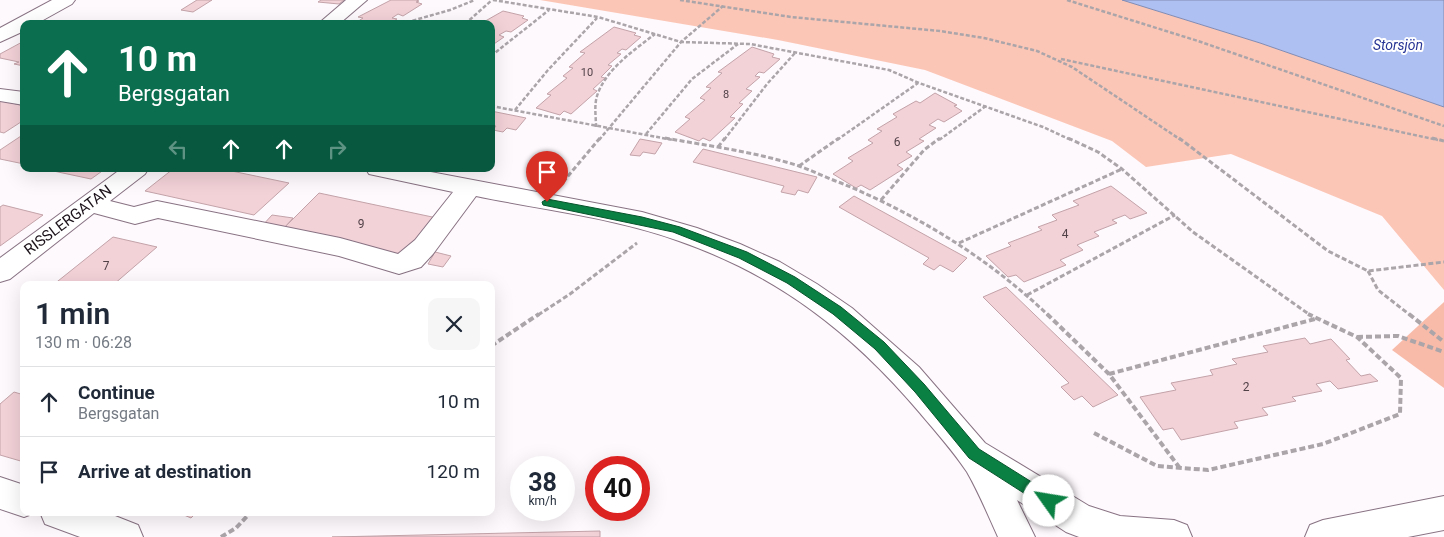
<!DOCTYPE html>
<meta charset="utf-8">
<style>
body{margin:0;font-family:Roboto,sans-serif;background:#f6f6f7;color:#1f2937;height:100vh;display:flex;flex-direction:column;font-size:19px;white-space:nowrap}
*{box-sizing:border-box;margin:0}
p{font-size:16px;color:#747a83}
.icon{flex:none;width:28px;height:28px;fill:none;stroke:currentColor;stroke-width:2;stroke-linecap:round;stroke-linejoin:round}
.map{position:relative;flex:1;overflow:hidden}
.panel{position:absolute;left:20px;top:281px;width:475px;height:235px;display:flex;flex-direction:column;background:#fff;border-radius:10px;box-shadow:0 5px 20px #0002}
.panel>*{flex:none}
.guide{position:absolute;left:20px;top:20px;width:475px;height:152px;border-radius:10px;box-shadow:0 5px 20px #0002;background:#0b6e4f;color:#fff;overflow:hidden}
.speed{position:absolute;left:510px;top:456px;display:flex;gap:10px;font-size:25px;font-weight:700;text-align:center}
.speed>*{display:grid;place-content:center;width:65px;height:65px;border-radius:50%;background:#fff;box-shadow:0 5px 20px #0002;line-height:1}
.speed small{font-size:12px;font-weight:400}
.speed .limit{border:8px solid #d22;background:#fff;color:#111}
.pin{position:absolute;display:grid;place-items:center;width:42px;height:42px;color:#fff;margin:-51px -21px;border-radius:50% 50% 50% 0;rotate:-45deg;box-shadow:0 0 5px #0007}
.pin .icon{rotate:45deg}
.me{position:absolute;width:55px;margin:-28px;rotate:302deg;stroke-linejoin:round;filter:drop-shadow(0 0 4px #0008)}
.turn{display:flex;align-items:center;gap:18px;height:105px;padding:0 15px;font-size:22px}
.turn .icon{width:65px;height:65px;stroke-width:2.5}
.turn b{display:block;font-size:35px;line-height:42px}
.lanes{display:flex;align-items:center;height:48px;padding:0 15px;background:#0003;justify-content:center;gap:25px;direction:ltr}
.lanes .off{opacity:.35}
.round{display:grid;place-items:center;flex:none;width:52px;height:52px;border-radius:10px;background:#f6f6f7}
.summary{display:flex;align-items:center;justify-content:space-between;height:85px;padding:0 15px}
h1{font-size:30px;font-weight:600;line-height:38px}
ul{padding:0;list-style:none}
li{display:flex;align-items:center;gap:15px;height:70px;padding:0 15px;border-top:1px solid #e0e1e3}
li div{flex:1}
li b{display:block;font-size:19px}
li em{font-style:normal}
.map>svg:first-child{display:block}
.green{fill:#fcc6b6}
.forest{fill:#f8bba9}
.water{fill:#aebff2;stroke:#828bb1}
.building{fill:#f2d1d7;stroke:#c3a3a9}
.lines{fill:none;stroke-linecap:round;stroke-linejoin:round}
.minor-casing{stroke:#887283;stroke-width:2}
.path-far2{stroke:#aba5aa;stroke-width:2.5;stroke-dasharray:4 2;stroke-linecap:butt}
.path-far1{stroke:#aba5aa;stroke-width:3;stroke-dasharray:5 2.5;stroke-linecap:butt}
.path{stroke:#aba5aa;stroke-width:4;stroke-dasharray:6 3;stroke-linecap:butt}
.minor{fill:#fff;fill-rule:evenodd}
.route{fill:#0b8043;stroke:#07532c}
.labels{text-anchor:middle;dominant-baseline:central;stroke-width:4;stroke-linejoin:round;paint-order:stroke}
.far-number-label{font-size:11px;fill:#514248}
.number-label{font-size:12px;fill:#514248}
.far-water-label{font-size:14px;font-style:italic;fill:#283594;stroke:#fff}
.street-label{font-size:15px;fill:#1b1219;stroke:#fff}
</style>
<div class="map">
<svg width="1444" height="537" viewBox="0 0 1444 537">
<rect width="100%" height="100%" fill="#fef9fd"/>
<!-- green -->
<polygon class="green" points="540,0 1122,0 1260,43 1444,107 1444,290 1382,216 1231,154 1146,167 1112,141 925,70 778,40"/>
<!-- forest -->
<polygon class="forest" points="1444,302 1444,388 1392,350"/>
<!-- water -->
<polygon class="water" points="1122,0 1444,0 1444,107 1260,43"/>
<!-- building -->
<g class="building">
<polygon points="197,0 212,0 193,12 181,10"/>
<polygon points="321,0 344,0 339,4 318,2"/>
<polygon points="391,0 416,0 419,1 416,2 422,4 403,16 398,14 392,18 397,19 389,24 354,24 363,18 358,17"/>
<polygon points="503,11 524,16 522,18 528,20 511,32 506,31 499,35 504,37 491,46 491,24 480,24"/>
<polygon points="614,27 636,33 634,35 641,37 626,50 622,49 617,53 621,54 608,65 612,66 601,77 605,78 593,89 597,91 571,114 564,111 560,115 536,108 551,95 547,94 567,78 563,76 573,68 569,67 585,53 580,52"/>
<polygon points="24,41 24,66 14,64 19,62 0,58 0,54"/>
<polygon points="752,47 774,54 772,57 780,59 764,73 759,72 755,76 760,77 746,89 752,91 739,103 743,104 730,117 735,118 710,141 703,138 699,141 675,132 690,119 685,117 705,100 700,98 711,88 706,87 722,73 718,72"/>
<polygon points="935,93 957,105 954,106 962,111 944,122 938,119 929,125 936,128 919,139 924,141 906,152 912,156 897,165 903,169 870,190 861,185 856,188 833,174 853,161 848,158 873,143 868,140 882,131 877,129 897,117 893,114 916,101 920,103"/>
<polygon points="0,100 24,106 24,120 4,133 0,132"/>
<polygon points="491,111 526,118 516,130 507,128 503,132 493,130 496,126 491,125"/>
<polygon points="24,134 24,164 0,159 0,150"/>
<polygon points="640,139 662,143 655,154 643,152 640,156 630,155"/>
<polygon points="703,149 817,177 808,193 798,190 795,195 781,192 784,186 693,162"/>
<polygon points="44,169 105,169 91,179"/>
<polygon points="173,169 222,169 289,183 254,215 145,191"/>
<polygon points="1111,186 1147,213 1130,219 1125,215 1112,220 1117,223 1094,232 1099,236 1077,245 1083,250 1060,260 1066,265 1024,282 1016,275 1008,277 986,256 1011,246 1008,243 1042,230 1038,227 1057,220 1052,215 1079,205 1073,201"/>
<polygon points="319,193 437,218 406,256 283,229"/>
<polygon points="854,196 967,258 953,272 940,265 934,270 923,264 929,258 839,207"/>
<polygon points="3,205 43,215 0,246 0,207"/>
<polygon points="272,215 293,218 283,229 262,226"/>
<polygon points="113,237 157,247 113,285 53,285"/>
<polygon points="435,252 451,256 443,267 428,264"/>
<polygon points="1006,287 1118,395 1093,407 1082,396 1074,400 1061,387 1069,383 983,297"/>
<polygon points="1305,338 1310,344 1331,339 1350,359 1346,360 1361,376 1370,374 1378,381 1338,389 1330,381 1316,384 1322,391 1292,397 1296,401 1262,408 1268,415 1234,422 1238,428 1181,440 1173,428 1163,430 1140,397 1176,390 1171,383 1213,375 1210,370 1237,364 1232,359 1268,352 1263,346"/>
<polygon points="14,392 24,395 24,462 0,455 0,404"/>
<polygon points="177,512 197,512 191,518"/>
<polygon points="600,531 600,537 332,537"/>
</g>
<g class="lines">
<!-- minor casing -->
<g class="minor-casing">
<g id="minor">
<polygon points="52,0 75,0 72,4 36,24 24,24 24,31 0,42 0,28"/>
<polygon points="346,0 367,0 339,24 318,24"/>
<polygon points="0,89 24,92 24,105 0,101"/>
<path d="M121,169H148L145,174L110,201L134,207L157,201L340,238L398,254L415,240L453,192L369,174L366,169H415L642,212L697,228L740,244L780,262L817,284L852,308L919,367L985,443L1089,506L1120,516L1174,520L1187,525L1192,537H1079L1066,532L1017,500L1035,537H998C988,515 979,493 967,472C953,451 936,432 920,413C852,333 779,276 679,241C615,218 543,210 476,196L433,254L421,267L399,274L339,256L158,218L135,224L94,213L10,279L0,282V258Z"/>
<polygon points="0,477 24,485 24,512 37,512 24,517 0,509"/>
<polygon points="1444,496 1444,530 1408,537 1305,537 1310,525 1323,520"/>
<polygon points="40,512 105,512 138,525 143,537 80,537 45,524"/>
</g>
</g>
<!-- path-far2 -->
<g class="path-far2">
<polyline points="493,0 598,17 681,42 750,44 889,70 919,83 1043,127 1071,140"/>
<polyline points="680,0 791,17 940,31 984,38 1037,51 1072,67 1181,140"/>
<polyline points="1067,0 1198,41 1444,126"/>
<polyline points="401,24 450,10 475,0"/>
<polyline points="465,24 492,0"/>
<polyline points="491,56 549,10"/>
<polyline points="1061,59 1438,140"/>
<polyline points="491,106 673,140"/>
<polyline points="515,110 548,70 597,18"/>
<path d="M596,127C596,117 594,106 597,96C605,70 634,50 655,34"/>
<polyline points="646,134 692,79 738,44"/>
<polyline points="599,140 681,42 723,6"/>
<polyline points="724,140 767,84 795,53"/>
<polyline points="837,140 918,83"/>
<polyline points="939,140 986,106"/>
</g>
<!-- path-far1 -->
<g class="path-far1">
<path d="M665,138C709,146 756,152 799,166C813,171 827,178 841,183C918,215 988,258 1048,315"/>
<polyline points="1068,138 1098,152 1122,169 1193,232 1310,315"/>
<polyline points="1179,138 1328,251 1368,271 1444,262"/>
<polyline points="1432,138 1444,141"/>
<polyline points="718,147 725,138"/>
<polyline points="799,166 839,138"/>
<polyline points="563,182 600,138"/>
<polyline points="881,200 924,150 940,138"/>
<polyline points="959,243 1122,169"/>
<polyline points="1368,271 1378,290 1410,315"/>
<polyline points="1027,295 1175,215"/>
<polyline points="538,315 570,294 637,243"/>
</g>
<!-- path -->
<g class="path">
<polyline points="1047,314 1109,374 1179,467"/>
<polyline points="1409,314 1444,342"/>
<polyline points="1357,337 1398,336 1444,352"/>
<polyline points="491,346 539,314"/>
<polyline points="1109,374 1315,319"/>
<polyline points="1094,433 1157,466 1208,470 1323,444 1400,414 1401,378 1357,337 1308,314"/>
<polyline points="221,537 236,528 251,512"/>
</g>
<!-- minor -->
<use href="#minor" class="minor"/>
</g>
<!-- route -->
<polygon class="route" points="547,199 642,217 680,227 747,252 795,277 841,307 884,342 924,384 979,449 1054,496 1056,501 1054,506 1049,507 1044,506 969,458 915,392 875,349 833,314 787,283 739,258 673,232 543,205 542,202"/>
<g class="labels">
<!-- far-number labels -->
<g class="far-number-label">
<text x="587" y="72">10</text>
<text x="726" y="94">8</text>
</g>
<!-- number labels -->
<g class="number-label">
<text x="897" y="142">6</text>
<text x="361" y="224">9</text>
<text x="1065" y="234">4</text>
<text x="106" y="266">7</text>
<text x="1246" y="387">2</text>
</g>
<!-- far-water labels -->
<g class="far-water-label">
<text x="1398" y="45">Storsjön</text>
</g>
<!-- street labels -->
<g class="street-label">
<text transform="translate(68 220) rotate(-37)">RISSLERGATAN</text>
</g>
</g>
</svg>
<div class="speed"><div>38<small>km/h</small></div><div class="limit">40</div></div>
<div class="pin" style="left:547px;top:202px;background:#d93025"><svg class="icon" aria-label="arrive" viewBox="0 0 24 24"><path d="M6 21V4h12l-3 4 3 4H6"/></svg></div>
<svg class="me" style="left:1049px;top:501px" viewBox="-20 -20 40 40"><circle r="19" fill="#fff"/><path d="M0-13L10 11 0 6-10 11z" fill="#0b8043"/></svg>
<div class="guide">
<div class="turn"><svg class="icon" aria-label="ahead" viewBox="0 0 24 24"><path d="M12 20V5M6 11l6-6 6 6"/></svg><div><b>10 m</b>Bergsgatan</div></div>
<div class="lanes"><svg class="icon off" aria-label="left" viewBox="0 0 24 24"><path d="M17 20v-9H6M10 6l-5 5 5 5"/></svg><svg class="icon" aria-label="ahead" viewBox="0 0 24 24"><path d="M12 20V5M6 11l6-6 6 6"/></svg><svg class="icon" aria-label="ahead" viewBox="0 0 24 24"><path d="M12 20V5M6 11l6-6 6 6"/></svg><svg class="icon off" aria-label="right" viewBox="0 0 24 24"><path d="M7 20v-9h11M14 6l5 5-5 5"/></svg></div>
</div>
<section class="panel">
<div class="summary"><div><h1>1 min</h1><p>130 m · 06:28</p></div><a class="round"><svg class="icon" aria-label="close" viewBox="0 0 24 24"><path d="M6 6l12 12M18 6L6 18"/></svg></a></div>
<ul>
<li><svg class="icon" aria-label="ahead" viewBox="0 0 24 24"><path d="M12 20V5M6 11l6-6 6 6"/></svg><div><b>Continue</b><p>Bergsgatan</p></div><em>10 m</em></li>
<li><svg class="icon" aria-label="arrive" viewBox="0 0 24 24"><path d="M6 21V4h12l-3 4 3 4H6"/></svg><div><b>Arrive at destination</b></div><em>120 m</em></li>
</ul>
</section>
</div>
